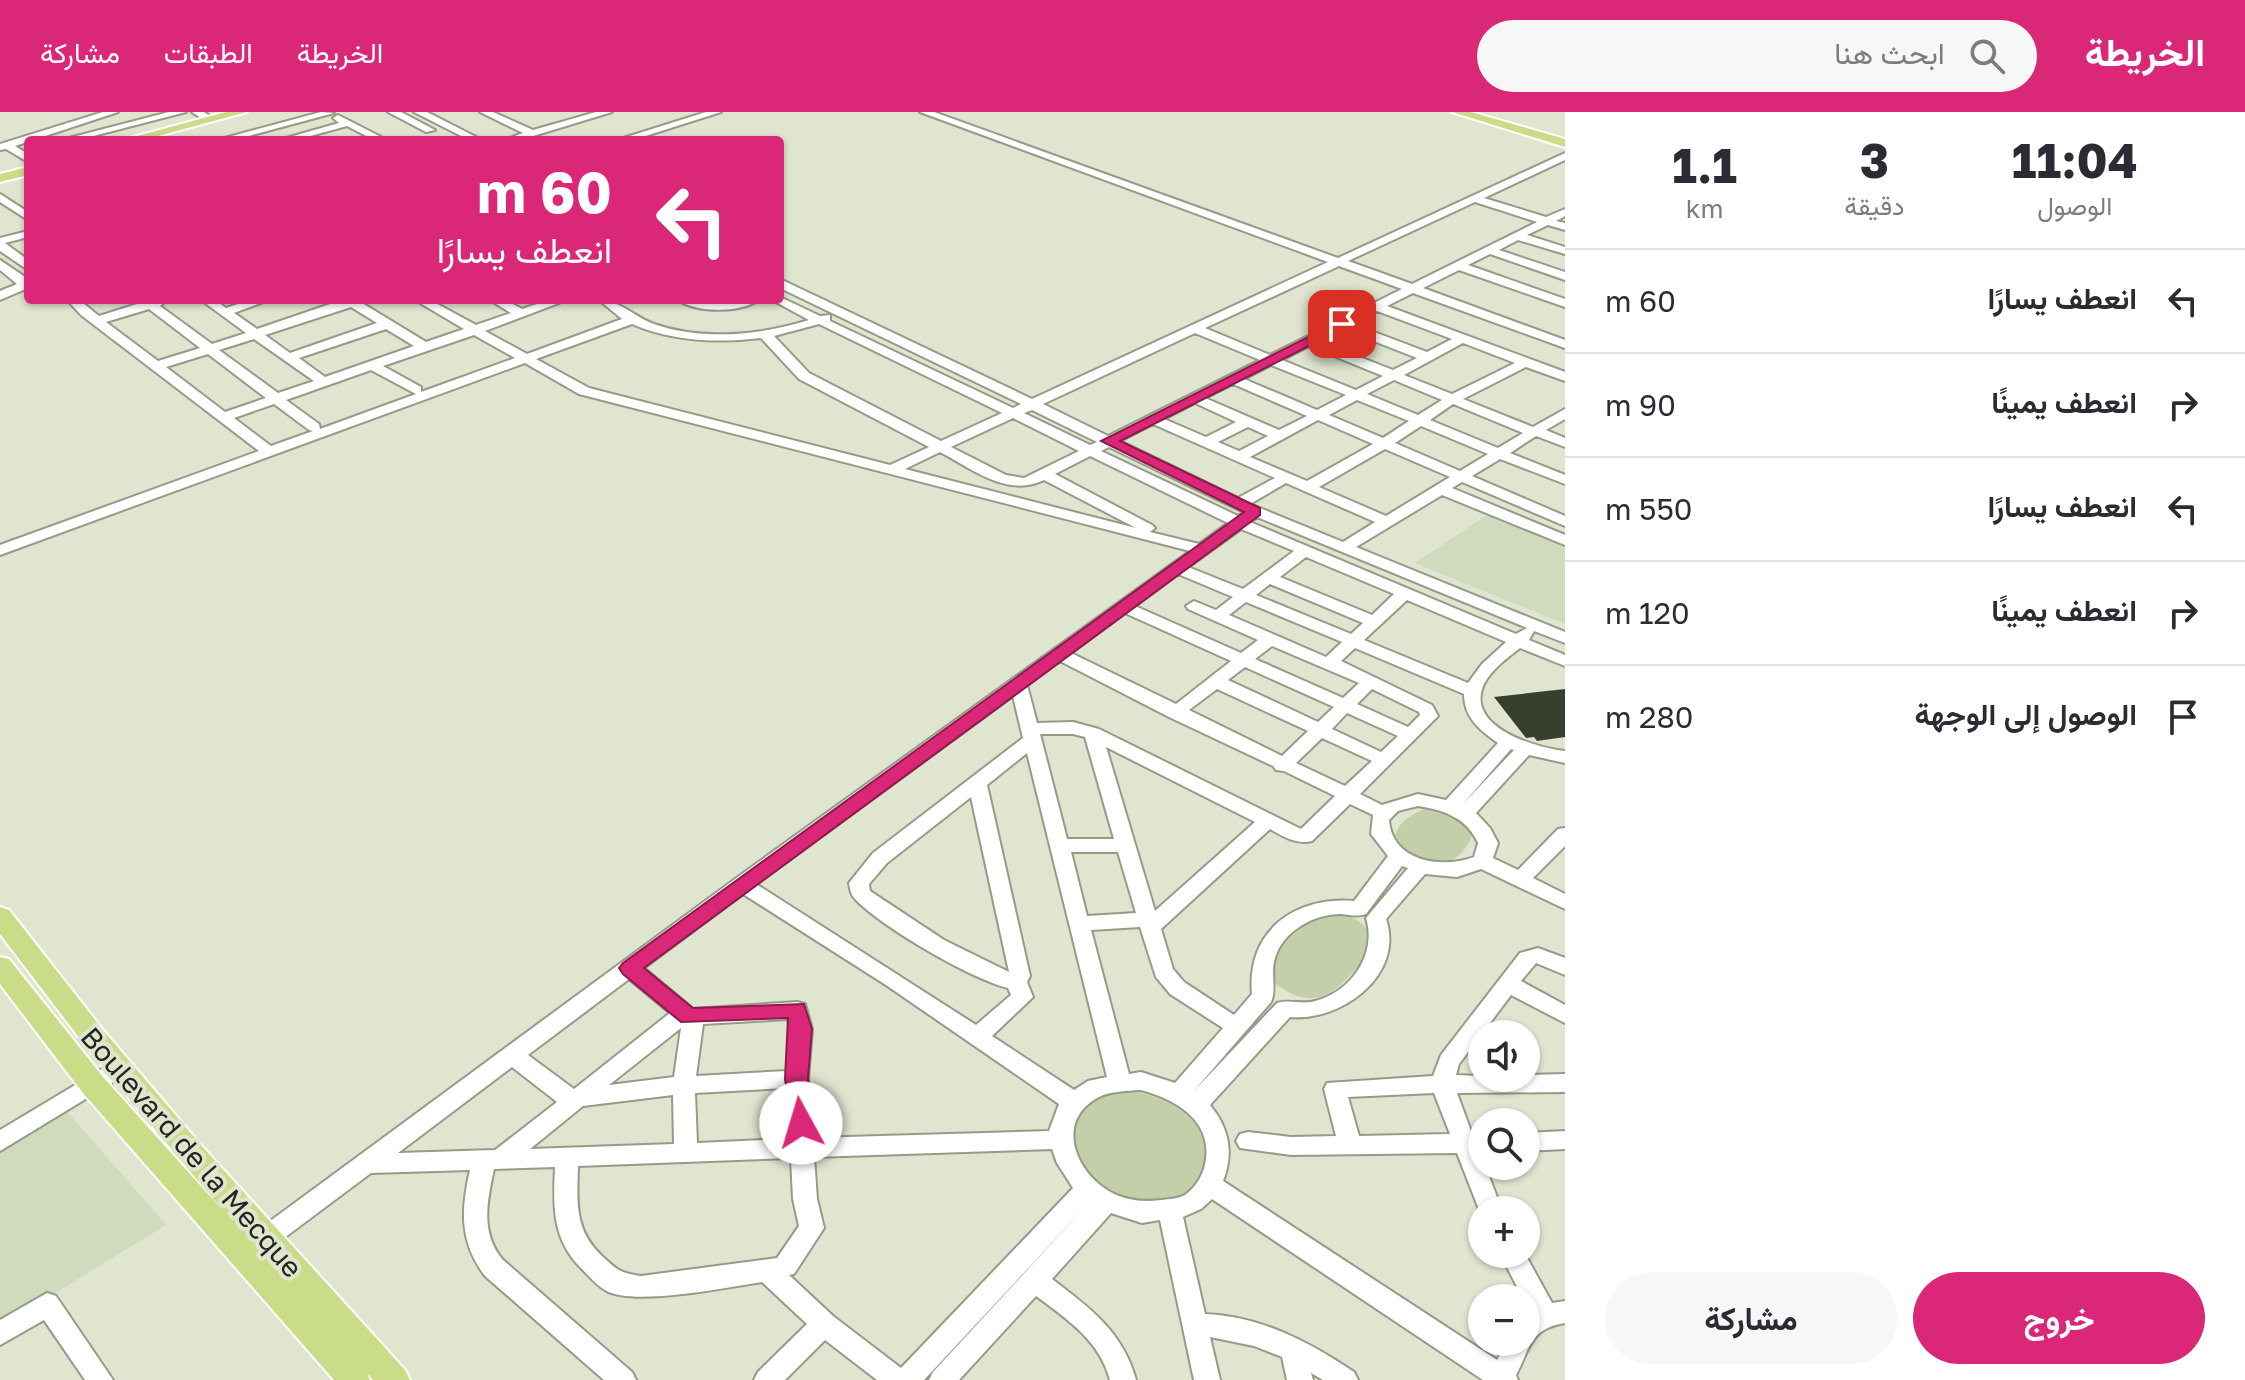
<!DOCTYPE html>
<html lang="ar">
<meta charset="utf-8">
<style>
body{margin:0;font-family:"Golos Text",Vazirmatn,sans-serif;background:#f7f7f7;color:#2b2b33;direction:rtl;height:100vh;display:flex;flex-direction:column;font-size:30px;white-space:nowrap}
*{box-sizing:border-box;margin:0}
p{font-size:26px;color:#7c7c81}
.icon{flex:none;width:44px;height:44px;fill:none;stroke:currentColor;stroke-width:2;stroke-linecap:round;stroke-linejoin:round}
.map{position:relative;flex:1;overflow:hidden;direction:ltr}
.side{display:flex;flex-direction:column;background:#fff;width:680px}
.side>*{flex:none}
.guide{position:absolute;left:24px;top:24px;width:760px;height:168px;border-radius:8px;box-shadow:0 2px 6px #0004;direction:rtl;background:#db2777;color:#fff;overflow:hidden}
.fabs{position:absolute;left:1468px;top:908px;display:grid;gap:16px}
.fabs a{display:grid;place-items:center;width:72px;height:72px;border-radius:50%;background:#fff;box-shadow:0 2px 6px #0004;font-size:40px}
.pin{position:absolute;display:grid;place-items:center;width:68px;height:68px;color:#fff;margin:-34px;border-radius:16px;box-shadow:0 4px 12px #0006}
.me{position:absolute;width:88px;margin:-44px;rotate:354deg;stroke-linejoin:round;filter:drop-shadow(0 0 6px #0008)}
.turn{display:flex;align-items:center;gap:28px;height:168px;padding:0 40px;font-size:36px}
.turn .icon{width:104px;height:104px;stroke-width:2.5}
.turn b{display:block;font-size:56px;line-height:68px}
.eta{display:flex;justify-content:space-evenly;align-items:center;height:136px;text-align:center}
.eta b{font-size:48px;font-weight:700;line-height:56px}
.primary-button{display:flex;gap:16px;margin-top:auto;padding:16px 40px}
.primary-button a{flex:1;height:92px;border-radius:48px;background:#db2777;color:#fff;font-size:32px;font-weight:700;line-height:92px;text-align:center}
.primary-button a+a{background:#f7f7f7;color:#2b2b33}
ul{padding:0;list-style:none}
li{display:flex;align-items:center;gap:24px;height:104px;padding:0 40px;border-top:2px solid #e1e1e2}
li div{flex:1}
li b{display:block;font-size:30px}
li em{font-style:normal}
header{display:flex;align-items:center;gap:48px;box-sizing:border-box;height:112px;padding:0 40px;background:#db2777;color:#fff}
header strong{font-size:38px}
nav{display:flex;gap:44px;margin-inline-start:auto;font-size:28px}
.search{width:560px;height:72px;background:#f7f7f7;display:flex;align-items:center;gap:20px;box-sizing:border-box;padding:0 28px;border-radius:44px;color:#7c7c81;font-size:30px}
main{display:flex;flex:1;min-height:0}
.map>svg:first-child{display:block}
.built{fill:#d1dabd}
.green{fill:#c4cfa9}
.building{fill:#393f2d}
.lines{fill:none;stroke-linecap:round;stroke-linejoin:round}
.minor-casing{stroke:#959b87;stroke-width:4}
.major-casing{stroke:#fff;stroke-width:4}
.minor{fill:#fff;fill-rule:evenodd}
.major{fill:#cadc87;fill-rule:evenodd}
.route{fill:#db2777;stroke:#8e194d;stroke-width:2}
.labels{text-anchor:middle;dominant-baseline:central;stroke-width:8;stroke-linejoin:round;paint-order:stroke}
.near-street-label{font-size:28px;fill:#23261e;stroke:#dfe5cf}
</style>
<header>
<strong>الخريطة</strong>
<div class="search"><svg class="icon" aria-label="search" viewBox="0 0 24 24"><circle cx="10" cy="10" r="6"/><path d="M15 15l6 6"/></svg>ابحث هنا</div>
<nav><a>الخريطة</a><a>الطبقات</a><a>مشاركة</a></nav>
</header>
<main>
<section class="side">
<div class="eta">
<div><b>11:04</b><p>الوصول</p></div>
<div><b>3</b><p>دقيقة</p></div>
<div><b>1.1</b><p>km</p></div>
</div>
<ul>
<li><svg class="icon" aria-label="left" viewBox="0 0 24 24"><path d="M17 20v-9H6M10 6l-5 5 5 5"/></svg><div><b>انعطف يسارًا</b></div><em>60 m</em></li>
<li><svg class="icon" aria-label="right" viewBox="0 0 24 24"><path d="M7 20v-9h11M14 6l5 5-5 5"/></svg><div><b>انعطف يمينًا</b></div><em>90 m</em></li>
<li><svg class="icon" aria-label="left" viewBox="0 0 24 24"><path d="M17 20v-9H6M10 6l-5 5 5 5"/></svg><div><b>انعطف يسارًا</b></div><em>550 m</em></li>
<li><svg class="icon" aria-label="right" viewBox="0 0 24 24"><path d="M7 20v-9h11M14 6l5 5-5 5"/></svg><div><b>انعطف يمينًا</b></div><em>120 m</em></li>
<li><svg class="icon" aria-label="arrive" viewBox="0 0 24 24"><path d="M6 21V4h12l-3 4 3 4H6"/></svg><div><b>الوصول إلى الوجهة</b></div><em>280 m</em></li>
</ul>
<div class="primary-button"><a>خروج</a><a>مشاركة</a></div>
</section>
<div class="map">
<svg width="1565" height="1268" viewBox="0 0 1565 1268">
<rect width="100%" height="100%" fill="#dfe5cf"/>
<!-- built -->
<g class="built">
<polygon points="1490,401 1565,434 1565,512 1415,451"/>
<polygon points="63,995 166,1113 0,1215 0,1035"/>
</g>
<!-- green -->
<g class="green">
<path d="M1424,697L1458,707L1473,721C1457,763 1423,758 1393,732C1397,711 1405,706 1424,697Z"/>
<path d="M1332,800C1355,804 1373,813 1373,838C1341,873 1320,908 1272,869L1268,848L1306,807Z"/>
<path d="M1128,979C1238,993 1226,1107 1133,1087C1121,1084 1108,1081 1098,1073C1088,1065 1080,1049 1071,1039C1077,995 1081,985 1128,979Z"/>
</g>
<!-- building -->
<polygon class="building" points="1565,577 1565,625 1537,629 1534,625 1526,626 1494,585"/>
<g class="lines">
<!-- minor casing -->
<g class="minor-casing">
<g id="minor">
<polygon points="103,0 118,0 15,34 28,42 28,50 6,37 0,38 0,32"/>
<polygon points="169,0 186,0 78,28 61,28"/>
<polygon points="192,0 204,0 216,8 207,10"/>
<polygon points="321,0 334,1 234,28 217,28"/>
<polygon points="388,0 401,0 435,18 426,20"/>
<polygon points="414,0 427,0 482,28 469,28"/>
<polygon points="480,0 493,0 533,18 596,0 612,0 520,28 504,28 523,21"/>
<polygon points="706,0 721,0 633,28 617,28"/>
<path d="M920,0H934L1338,146L1565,41V48L1484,86L1546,105L1565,97V104L1556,109L1565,111V118L1548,113L1527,123L1565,135V142L1518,128L1499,138L1565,160V168L1490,142L1468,153L1565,187V195L1459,158L1423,176L1565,228V236L1413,181L1387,194L1565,260V269L1526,255L1463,287L1533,315L1565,297V307L1546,318L1565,326V335L1536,324L1510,341L1565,363V372L1500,347L1472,364L1565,404V414L1462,370L1452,376L1565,423V433L1442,383L1356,435L1565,520V531L1534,519L1529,528L1565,543V554L1520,536C1507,546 1492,557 1484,572C1464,615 1536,636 1565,639V651L1529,643L1476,701L1490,716L1498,731L1493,746L1518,758L1558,717L1565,716V734L1533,766L1565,782V797L1481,757L1457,765L1425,762L1386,807C1405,863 1341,910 1290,905L1210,993C1229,1016 1234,1041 1223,1069L1497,1248L1507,1230H1526V1200L1529,1197L1526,1186H1523L1500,1142H1525L1552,1191L1565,1189V1211C1530,1217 1531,1234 1516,1263L1518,1268H1483L1212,1087L1201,1097L1183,1105L1205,1202C1260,1204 1310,1230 1354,1260L1358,1268H1323L1311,1261L1313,1268H1287L1282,1245L1254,1234L1210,1225L1220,1268H1194L1160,1108L1142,1111L1111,1101L1052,1167C1090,1196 1123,1220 1136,1268H1110C1100,1229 1067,1207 1036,1184L959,1268H929L933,1260L1090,1090L924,1268H877L825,1228L785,1268H754L758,1260L807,1212L762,1170C729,1175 631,1195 605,1178C596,1173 589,1164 582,1157C552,1128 553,1094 555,1055L494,1057C487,1090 480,1121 503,1148L632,1260L636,1268H604L485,1164C459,1130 461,1097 470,1058L371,1061L276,1132L267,1135L258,1132L255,1125L258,1118L735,767L1190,439L579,282L525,251L0,443V433L259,339L81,203L70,191L72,188H86L83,191L99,204L150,188H167L160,194L212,232L246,221L201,188H215L226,196L250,188H269L234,201L257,217L342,188H366L362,191L426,230L464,217L415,188H430L476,213L511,201L490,188H505L522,197L549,188H567L485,219L527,242L622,207L599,188C620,188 634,205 654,212C702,229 762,223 809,208L772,188H780V185L820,204L830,203V209L1013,296L1021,292L780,176V167L1032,287L1328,150ZM1475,90L1537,110L1412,172L1348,149ZM1339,154L1402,177L1270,243L1205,216ZM351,195L377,211L290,241L265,223ZM149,197L200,236L158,249L106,210ZM1377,199L1452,227L1427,240L1353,212ZM632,212C673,230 718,231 761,226L799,267L929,335L890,353L589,276L536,247ZM819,212L1002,301L941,329L809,261L774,224ZM386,217L414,234L325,265L299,246ZM1343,217L1417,246L1393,258L1319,229ZM1195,221L1260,248L1108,324L1043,292ZM474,223L515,246L421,280V275L383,254ZM254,227L314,269L278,281L219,238ZM1463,231L1515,251L1452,282L1404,263ZM1309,234L1383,264L1356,278L1282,248ZM208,242L266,286L225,300L166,255ZM1271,253L1346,283L1317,298L1244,267ZM371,258L416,282L320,317L319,312L286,288ZM1394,268L1442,288L1418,303L1367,282ZM1233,272L1307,304L1279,318L1205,286ZM1357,288L1409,309L1383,326L1329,303ZM1195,291L1236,310L1206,325L1164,307ZM274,292L309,318L313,319L271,334L234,306ZM1453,292L1523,321L1498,336L1430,308ZM1032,298L1097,330L1090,333L1024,301ZM1013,306L1079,339L1024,366L1006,363L951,335ZM1318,308L1373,332L1307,369L1250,345ZM1153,312L1275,366L1238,386L1120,329ZM1421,314L1488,342L1460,359L1395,331ZM1248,315L1268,324L1239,339L1218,330ZM1109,335L1233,395L1244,400L1238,404L1101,339ZM1385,337L1450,365L1386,404L1319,375ZM940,340C972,357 1008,386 1044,368L1136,416L905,357ZM1090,344L1228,411L1199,432L1150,420L1155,416L1152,413L1055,362ZM1286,371L1375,410L1343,430L1250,392ZM1257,405L1527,516L1516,522L1250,410ZM1241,417L1294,439L1243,477L1188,455ZM1306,445L1394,482L1372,503L1280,465ZM1178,462L1233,485L1216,498L1194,489L1186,494L1188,497L1258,528L1241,541L1135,494ZM1270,472L1363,511L1351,522L1256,483ZM1407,488L1506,530L1482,552L1468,571L1364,528ZM1246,490L1342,530L1326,545L1229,503ZM1125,501L1231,549L1176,592L1071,541ZM1272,534L1359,571L1343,586L1255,547ZM1355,536L1464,582C1464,605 1479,618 1498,631L1446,688L1418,682L1382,693L1360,682L1438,604L1432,593L1341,549ZM1060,549L1169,605L1273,654L1276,658L1284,659L1335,684L1301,717L1099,617L1073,610L1037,611L1027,573ZM1245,555L1334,595L1318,610L1228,568ZM1217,577L1308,619L1282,644L1189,598ZM1372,577L1419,600L1420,603L1408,615L1357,592ZM1013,584L1023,626L873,741L849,771C850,778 851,783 856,788C884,816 969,866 1008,876L1011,883L976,913L756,772ZM1347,601L1398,624L1381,640L1332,617ZM1040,622H1073L1085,625L1114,727H1067ZM1322,626L1372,649L1345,674L1296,651ZM1106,635L1255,710L1155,799ZM1511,637L1514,638L1462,693ZM1027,641L1107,965L1088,969L1074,978L992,924L1033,885L1027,870L1030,864L987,673ZM971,685L1009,860L944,828L870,779L869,772L887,751ZM1350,692L1373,703L1371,722L1388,744L1354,789C1294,784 1246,820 1252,882L1234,903L1184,870L1173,857L1161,817L1270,717C1282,724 1297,733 1312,729ZM1418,694C1444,698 1467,706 1478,731L1474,745C1442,757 1392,750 1389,708L1398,699ZM1071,740H1118L1136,801L1087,804ZM1402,754L1408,756L1366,806C1377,842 1352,879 1315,889C1303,893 1290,887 1277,891L1193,980L1271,890C1277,877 1270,860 1275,846C1283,819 1314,802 1341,802C1350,803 1357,805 1366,802ZM743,782L886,873L1059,992L1049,1019L812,1026L808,967L812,917L805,892L797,890L693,897L644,856ZM1140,815L1156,865L1170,882L1223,916L1175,971L1141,960L1129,962L1091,818ZM629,867L670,901L574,977L528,943ZM788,907L790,917L787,959L696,964L703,912ZM681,916L674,965L609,973ZM512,955L557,990L495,1038L398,1041ZM786,976L789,1027L697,1031L695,981ZM1141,978C1174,987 1211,1007 1206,1047C1204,1062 1197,1074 1185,1083C1178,1087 1169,1087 1161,1088C1145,1090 1133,1089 1119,1084C1078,1068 1051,1010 1099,985C1110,979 1128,979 1141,978ZM673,983L674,1032L530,1037L583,994ZM1052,1037L1057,1051L1073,1076L901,1256L833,1204L789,1163L794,1162L824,1116L817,1087L814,1045ZM791,1046L793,1087L799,1114L777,1146L641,1164C620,1161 617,1158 602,1144C574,1118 577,1090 578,1054Z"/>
<polygon points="338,3 387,28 374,28 347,14 296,28 279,28 339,11 333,6"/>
<polygon points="0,82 28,100 28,108 0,90"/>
<polygon points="28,119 28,125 5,131 28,148 28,158 0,139 0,126"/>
<polygon points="0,148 28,167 28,176 0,188 0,179 17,172 0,158"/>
<path d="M678,188L723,190L759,188C740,201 697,201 678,188Z"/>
<path d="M1538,836L1565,846V863L1536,851L1521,869L1565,893V911L1511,883L1459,952L1456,963L1526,966V963L1565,962V980L1457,981L1472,1022H1482V1040H1480L1482,1054H1485L1502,1098H1482V1105L1457,1041L1291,1043L1240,1036L1236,1029L1240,1022L1248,1020L1291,1025L1336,1024L1324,977L1327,971L1433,964L1441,943L1520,841ZM1434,981L1450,1022L1359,1024L1348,985Z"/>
<polygon points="117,948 125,951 128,957 125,963 0,1039 0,1018"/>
<polygon points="1565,1019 1565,1037 1526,1039 1526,1021"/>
<polygon points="47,1181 56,1184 113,1268 85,1268 44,1208 0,1233 0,1208"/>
</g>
</g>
<!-- major casing -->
<g class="major-casing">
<g id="major">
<polygon points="226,0 247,0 143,28 122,28"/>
<polygon points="1452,0 1471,0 1565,27 1565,35"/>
<polygon points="28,55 28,63 0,70 0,62"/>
<polygon points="0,795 9,798 103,918 201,1033 405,1258 410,1268 373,1268 367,1261 370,1268 334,1268 83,981 0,872 0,845 9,847 103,965 224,1100 84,932 0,822"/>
</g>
</g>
<!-- minor -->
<use href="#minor" class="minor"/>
<!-- major -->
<use href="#major" class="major"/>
</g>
<!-- route -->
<polygon class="route" points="1342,208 1347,209 1347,215 1120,329 1260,396 1260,403 644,856 693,896 804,892 812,917 808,967 813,1011 809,1018 793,1018 785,967 788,906 681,910 623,862 619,856 623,851 1244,400 1101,329"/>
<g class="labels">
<!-- near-street labels -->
<g class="near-street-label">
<text transform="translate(192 1040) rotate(49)">Boulevard de la Mecque</text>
</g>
</g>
</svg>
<div class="fabs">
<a><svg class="icon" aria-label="sound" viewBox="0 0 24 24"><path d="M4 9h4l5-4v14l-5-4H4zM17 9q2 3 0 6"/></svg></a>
<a><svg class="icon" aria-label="search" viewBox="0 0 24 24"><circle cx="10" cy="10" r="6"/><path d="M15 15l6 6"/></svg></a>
<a>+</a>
<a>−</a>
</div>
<div class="pin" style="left:1342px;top:212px;background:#d93025"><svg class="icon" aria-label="arrive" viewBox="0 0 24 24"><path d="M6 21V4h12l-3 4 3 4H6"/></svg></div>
<svg class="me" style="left:801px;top:1011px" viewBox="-20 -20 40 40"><circle r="19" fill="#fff"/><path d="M0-13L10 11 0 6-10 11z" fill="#db2777"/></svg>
<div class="guide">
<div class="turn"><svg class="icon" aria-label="left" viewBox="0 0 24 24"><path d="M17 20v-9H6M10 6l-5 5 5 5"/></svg><div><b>60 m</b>انعطف يسارًا</div></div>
</div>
</div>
</main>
